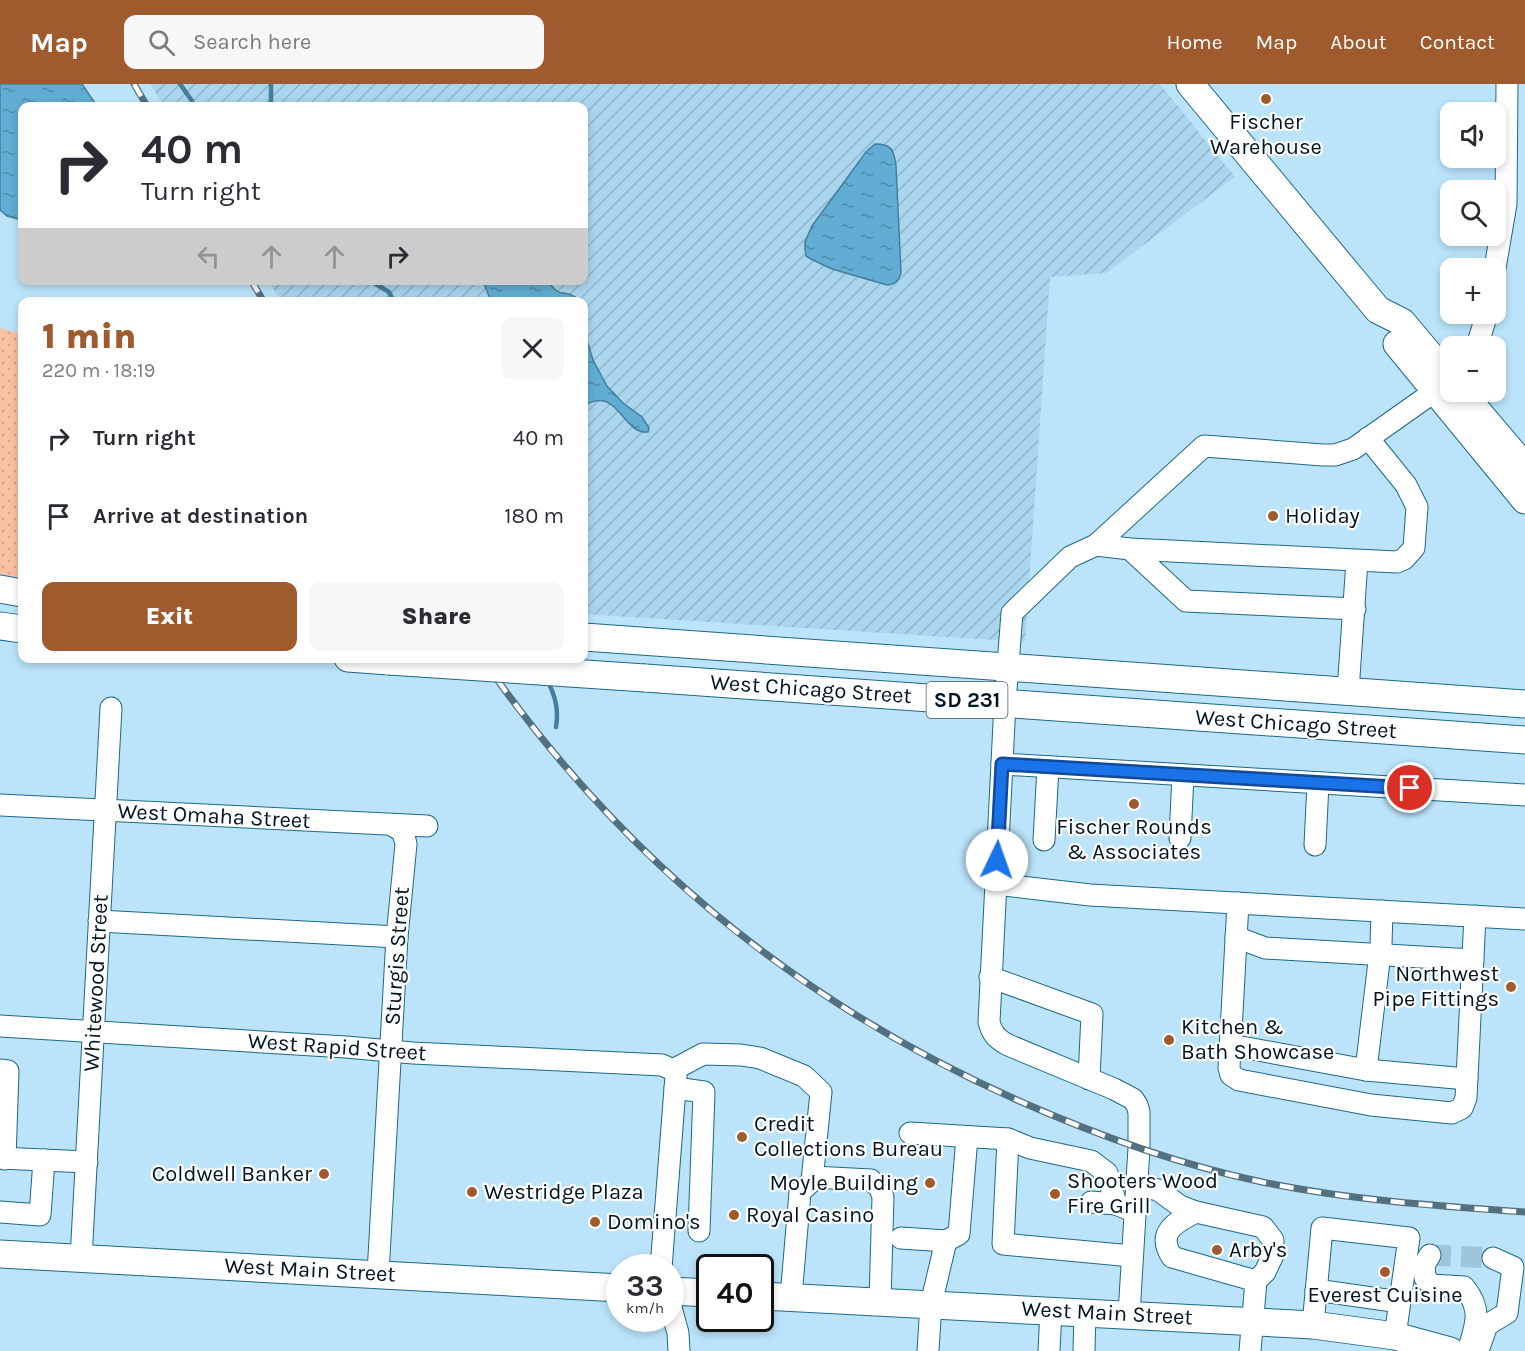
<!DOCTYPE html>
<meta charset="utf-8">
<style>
body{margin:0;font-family:Karla,sans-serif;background:#f7f7f7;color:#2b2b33;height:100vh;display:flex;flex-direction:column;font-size:22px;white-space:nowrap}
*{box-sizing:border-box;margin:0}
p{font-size:20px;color:#7c7c81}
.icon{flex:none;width:33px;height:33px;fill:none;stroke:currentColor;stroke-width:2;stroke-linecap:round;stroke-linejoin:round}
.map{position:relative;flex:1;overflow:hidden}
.side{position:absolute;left:18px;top:213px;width:570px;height:366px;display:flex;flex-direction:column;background:#fff;border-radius:12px;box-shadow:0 3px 9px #0003}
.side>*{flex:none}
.banner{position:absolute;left:18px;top:18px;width:570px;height:183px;border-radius:12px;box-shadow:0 3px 9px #0003;background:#fff;color:#2b2b33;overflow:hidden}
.controls{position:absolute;left:1440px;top:18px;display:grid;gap:12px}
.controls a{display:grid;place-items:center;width:66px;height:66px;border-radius:12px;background:#fff;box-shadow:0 3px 9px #0003;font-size:30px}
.speed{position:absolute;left:606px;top:1170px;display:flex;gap:12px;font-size:30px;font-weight:700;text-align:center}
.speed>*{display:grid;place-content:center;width:78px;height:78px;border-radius:50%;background:#fff;box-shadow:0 3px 9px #0003;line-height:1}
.speed small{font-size:15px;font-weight:400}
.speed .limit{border:3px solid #111;border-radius:9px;background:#fff;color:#111}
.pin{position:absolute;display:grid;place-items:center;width:51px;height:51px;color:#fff;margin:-26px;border:3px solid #fff;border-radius:50%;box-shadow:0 2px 6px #0007}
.me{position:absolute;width:66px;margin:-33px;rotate:3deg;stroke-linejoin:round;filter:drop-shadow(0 0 4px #0008)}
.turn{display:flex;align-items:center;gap:21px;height:126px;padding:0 24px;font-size:27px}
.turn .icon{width:78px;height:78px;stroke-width:2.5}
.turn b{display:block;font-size:42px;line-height:51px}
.lanes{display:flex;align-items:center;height:57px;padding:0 24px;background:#0003;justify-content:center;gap:30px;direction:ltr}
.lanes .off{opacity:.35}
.round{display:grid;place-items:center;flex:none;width:63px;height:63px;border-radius:12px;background:#f7f7f7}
.overview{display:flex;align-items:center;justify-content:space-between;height:102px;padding:0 24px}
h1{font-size:36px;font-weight:800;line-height:45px;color:#9f5a2d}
.action{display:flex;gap:12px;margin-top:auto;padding:12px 24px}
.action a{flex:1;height:69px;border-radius:12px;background:#9f5a2d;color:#fff;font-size:24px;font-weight:800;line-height:69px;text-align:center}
.action a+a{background:#f7f7f7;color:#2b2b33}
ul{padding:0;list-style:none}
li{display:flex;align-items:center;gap:18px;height:78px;padding:0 24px}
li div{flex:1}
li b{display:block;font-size:22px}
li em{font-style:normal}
header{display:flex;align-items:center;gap:36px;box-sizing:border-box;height:84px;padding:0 30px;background:#9f5a2d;color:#fff}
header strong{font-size:28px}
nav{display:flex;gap:33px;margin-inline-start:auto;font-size:21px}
.search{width:420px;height:54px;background:#f7f7f7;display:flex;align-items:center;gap:15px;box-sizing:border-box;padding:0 21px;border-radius:12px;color:#7c7c81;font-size:22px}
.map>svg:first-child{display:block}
.industrial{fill:url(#industrial-furrows)}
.grass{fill:url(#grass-dots)}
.water{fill:url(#water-ripples);stroke:#447f9e;stroke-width:1.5}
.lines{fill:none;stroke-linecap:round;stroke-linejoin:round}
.stream{stroke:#447f9e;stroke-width:4.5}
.minor-tunnel{stroke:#9fc5d9;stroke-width:21;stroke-dasharray:21 10;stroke-linecap:butt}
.minor-casing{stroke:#1e6888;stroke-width:23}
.major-casing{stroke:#1e6888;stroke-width:29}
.minor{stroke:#fff;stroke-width:21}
.major{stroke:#fff;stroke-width:27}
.rail-casing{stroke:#537081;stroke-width:7}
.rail{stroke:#fefefe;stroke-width:4.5;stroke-dasharray:14;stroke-linecap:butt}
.major-bridge-casing{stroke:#1e6888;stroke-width:29;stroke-linecap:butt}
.major-bridge{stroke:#fff;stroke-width:27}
.route-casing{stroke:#114b97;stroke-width:15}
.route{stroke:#1a73e8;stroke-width:10}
.poi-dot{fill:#9f5a2d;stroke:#fefefe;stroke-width:2}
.labels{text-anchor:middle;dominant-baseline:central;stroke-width:4.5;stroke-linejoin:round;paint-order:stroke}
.shield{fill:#fefefe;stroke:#4c5a63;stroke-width:1.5}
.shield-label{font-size:21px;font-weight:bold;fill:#001421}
.poi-label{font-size:22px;fill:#001421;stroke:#fefefe;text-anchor:start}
.street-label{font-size:22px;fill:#001421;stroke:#fefefe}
</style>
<header>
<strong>Map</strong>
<div class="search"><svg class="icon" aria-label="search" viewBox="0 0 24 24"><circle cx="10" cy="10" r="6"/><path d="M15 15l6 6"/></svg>Search here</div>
<nav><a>Home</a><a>Map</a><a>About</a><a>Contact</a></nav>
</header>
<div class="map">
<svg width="1525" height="1267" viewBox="0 0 1525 1267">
<defs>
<pattern id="industrial-furrows" width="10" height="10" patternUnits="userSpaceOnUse" patternTransform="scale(1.5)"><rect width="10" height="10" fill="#a9d5ed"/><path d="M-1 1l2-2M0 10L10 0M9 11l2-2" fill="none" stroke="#90b6cb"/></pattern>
<pattern id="grass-dots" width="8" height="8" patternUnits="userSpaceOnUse" patternTransform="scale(1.5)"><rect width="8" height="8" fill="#f9c2a3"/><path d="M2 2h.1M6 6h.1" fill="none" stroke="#d4a68c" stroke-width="1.8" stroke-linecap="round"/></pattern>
<pattern id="water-ripples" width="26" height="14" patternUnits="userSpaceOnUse" patternTransform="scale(1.5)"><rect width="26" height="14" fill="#61add3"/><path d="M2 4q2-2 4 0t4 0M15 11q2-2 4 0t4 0" fill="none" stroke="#4e8cab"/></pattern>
</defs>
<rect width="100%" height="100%" fill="#bbe4fa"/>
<!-- industrial -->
<polygon class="industrial" points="150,0 1160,0 1235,93 1106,189 1050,193 1025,558 584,530 584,218 281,217 268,197 584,196 584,22 164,22"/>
<!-- grass -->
<polygon class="grass" points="0,244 22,250 22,494 0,490"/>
<!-- water -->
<g class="water">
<polygon points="0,0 82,0 97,22 22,22 22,136 7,132 0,126"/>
<path d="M875,60C892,60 894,66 896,82L901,189C898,198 895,200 887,201L832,185L811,175L806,172L805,165V158L812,142L866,68Z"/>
<path d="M483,197H548C561,216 561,204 575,213L572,217H491Z"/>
<path d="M584,247L593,276L607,302L623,319L642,333L649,344L648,348C622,351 618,300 584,322Z"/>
</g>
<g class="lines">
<!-- stream -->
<g class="stream">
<polyline points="180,0 192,17 193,22"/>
<polyline points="271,22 271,0"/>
<polyline points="369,196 389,208 394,218"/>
<path d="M547,596C555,611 559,625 556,643"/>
</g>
<!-- minor-tunnel -->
<polyline class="minor-tunnel" points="1430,1171 1493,1174"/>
<!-- minor casing -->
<g class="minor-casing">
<g id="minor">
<polyline points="1495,184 1506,120 1507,0"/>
<polyline points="1477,262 1487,230"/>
<polyline points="1096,461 1130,465 1397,478 1404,475 1414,464 1417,423 1406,401 1368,354"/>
<polyline points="1130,465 1186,517 1355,525"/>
<polyline points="1348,607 1357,477"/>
<polyline points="1002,680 1525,711"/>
<polyline points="0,721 427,742"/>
<polyline points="1180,754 1183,691"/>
<polyline points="1044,756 1048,683"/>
<polyline points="1315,761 1318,699"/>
<polyline points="996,800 1090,811 1525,835"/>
<polyline points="1238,819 1229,984 1231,991 1239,996 1371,1021 1452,1029 1462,1024 1466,1014 1475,832"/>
<polyline points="99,837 397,853"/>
<polyline points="1236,853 1265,864 1473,876"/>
<polyline points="990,893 1092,930 1089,995"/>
<polyline points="0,942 346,963 413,969 662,981 673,986"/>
<polyline points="1231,961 1366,986 1467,995"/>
<polyline points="0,986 8,987 5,1075"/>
<polyline points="673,986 703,970 741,971 760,974 804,992 821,1008 812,1097 800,1108 791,1213"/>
<polyline points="1366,986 1381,861 1382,827"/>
<polyline points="675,1004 704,1008 699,1147"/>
<polyline points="910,1049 1008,1055 1003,1160 1132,1172"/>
<polyline points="1008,1055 1030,1064 1091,1077 1107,1089 1116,1120 1135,1128"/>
<polyline points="0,1074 87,1078"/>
<polyline points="813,1093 871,1096 880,1104 883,1113 880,1217"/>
<polyline points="1136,1101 1158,1106 1180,1122 1196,1128 1263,1143 1273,1156 1273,1171 1265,1188 1256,1197 1250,1267"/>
<polyline points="1091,1118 1116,1120"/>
<polyline points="0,1128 40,1131 44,1076"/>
<path d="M1196,1128C1176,1138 1156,1148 1172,1173L1256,1197"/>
<polyline points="901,1154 946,1157 931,1220 928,1267"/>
<polyline points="946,1157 959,1150 967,1053"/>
<path d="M1430,1171L1424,1181L1425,1194L1432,1201L1464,1203C1483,1226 1476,1241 1468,1267"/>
<polyline points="81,1175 111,624"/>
<polyline points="661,1184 676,992 673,986"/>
<polyline points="378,1190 397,853 406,760 403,748 392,741"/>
<polyline points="1316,1206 1400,1218"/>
<polyline points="670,1220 678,1249 679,1267"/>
<path d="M1129,1231L1139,1064V1028L1137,1021L1133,1015L1114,1005L1008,961C997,955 992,950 989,938L1005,619L1012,529L1070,473L1096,461L1204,362L1323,371H1335L1353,365L1448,298"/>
<polyline points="1313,1241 1322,1144 1409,1154 1395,1252"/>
<polyline points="1480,1261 1487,1241 1507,1229 1513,1183 1493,1174"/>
<polyline points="1049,1267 1051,1226"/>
<polyline points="1084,1267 1085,1228"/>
</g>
</g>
<!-- major casing -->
<g class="major-casing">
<g id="major">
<polyline points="1190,0 1378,226 1402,238 1450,295"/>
<polyline points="1397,260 1525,416"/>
<polyline points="1461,308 1525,383"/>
<polyline points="0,505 22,509"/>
<polyline points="0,542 22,545"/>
<polyline points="584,553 1525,620"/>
<polyline points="348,574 389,577"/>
<polyline points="645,594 1525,656"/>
<polyline points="0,1170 620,1204"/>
<polyline points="670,1207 710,1209"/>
<polyline points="760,1212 1313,1241 1395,1252 1450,1267"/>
</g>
</g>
<!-- minor -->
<use href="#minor" class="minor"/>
<!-- major -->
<use href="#major" class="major"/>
<!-- rail casing -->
<g class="rail-casing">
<g id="rail">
<polyline points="134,0 147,22"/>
<polyline points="251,196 264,218"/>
<path d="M482,574C619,773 797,918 1017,1016C1096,1051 1177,1080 1262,1098C1349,1116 1437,1122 1525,1128"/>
</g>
</g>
<!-- rail -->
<use href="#rail" class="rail"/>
<!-- major-bridge casing -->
<g class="major-bridge-casing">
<polyline id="major-bridge" points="389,577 645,594"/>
</g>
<!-- major-bridge -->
<use href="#major-bridge" class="major-bridge"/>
</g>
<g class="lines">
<!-- route casing -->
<g class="route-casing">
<polyline id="route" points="997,776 1002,680 1410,704"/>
</g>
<!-- route -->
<use href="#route" class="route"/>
</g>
<!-- markers -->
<g class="poi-dot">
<circle cx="1266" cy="15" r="6"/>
<circle cx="1273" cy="432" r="6"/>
<circle cx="1134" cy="720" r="6"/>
<circle cx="1511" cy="903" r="6"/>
<circle cx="1169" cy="956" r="6"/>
<circle cx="742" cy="1053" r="6"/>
<circle cx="324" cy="1090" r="6"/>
<circle cx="930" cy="1099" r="6"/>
<circle cx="472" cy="1108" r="6"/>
<circle cx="1055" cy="1110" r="6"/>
<circle cx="734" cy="1131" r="6"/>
<circle cx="595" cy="1138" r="6"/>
<circle cx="1217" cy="1166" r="6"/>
<circle cx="1385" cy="1188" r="6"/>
</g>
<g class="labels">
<!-- shield labels -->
<rect class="shield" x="926.5" y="598" width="81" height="36" rx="4.5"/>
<g class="shield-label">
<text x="967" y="616">SD 231</text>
</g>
<!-- poi labels -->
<g class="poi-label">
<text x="1266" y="38" text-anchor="middle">Fischer<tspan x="1266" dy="25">Warehouse</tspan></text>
<text x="1285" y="432">Holiday</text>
<text x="1134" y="743" text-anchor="middle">Fischer Rounds<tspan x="1134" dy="25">&amp; Associates</tspan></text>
<text x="1499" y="890" text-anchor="end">Northwest<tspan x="1499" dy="25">Pipe Fittings</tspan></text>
<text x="1181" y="943">Kitchen &amp;<tspan x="1181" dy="25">Bath Showcase</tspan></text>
<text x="754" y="1040">Credit<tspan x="754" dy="25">Collections Bureau</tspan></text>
<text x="312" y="1090" text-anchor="end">Coldwell Banker</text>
<text x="1067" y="1097">Shooters Wood<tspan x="1067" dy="25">Fire Grill</tspan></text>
<text x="918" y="1099" text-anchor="end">Moyle Building</text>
<text x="484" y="1108">Westridge Plaza</text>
<text x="746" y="1131">Royal Casino</text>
<text x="607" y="1138">Domino's</text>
<text x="1229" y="1166">Arby's</text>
<text x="1385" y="1211" text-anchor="middle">Everest Cuisine</text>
</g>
<!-- street labels -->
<g class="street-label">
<text transform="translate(811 605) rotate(4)">West Chicago Street</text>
<text transform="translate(1296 640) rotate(4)">West Chicago Street</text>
<text transform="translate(214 732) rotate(3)">West Omaha Street</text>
<text transform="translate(397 872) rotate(-86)">Sturgis Street</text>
<text transform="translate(96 899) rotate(-87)">Whitewood Street</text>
<text transform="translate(337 963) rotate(4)">West Rapid Street</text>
<text transform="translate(310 1186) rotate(3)">West Main Street</text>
<text transform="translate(1107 1229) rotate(3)">West Main Street</text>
</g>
</g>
</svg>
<div class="controls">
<a><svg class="icon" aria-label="sound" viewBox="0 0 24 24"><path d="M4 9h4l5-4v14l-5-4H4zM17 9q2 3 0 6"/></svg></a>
<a><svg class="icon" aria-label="search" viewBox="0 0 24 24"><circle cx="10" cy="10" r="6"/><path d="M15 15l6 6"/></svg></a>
<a>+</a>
<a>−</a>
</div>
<div class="speed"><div>33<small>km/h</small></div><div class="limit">40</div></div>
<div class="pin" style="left:1410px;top:704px;background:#d93025"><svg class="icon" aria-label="arrive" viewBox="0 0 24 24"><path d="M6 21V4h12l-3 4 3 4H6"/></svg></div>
<svg class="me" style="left:997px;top:776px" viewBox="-20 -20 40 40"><circle r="19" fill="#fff"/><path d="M0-13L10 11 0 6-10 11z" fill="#1a73e8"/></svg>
<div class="banner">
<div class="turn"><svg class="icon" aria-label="right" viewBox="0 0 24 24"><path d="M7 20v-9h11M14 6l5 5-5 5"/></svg><div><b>40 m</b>Turn right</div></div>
<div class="lanes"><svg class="icon off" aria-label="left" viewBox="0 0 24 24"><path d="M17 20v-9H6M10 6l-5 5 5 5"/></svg><svg class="icon off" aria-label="ahead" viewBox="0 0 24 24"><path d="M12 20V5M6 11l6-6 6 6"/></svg><svg class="icon off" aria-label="ahead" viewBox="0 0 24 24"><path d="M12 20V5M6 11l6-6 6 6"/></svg><svg class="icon" aria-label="right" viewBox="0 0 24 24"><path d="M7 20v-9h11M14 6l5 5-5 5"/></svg></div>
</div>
<section class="side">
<div class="overview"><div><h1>1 min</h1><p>220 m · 18:19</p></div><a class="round"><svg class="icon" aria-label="close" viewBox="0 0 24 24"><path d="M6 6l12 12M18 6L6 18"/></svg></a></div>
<ul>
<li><svg class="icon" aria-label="right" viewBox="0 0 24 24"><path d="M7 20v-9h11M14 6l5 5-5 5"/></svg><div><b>Turn right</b></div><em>40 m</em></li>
<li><svg class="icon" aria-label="arrive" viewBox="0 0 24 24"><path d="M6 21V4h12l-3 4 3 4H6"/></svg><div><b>Arrive at destination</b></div><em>180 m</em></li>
</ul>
<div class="action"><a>Exit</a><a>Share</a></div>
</section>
</div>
